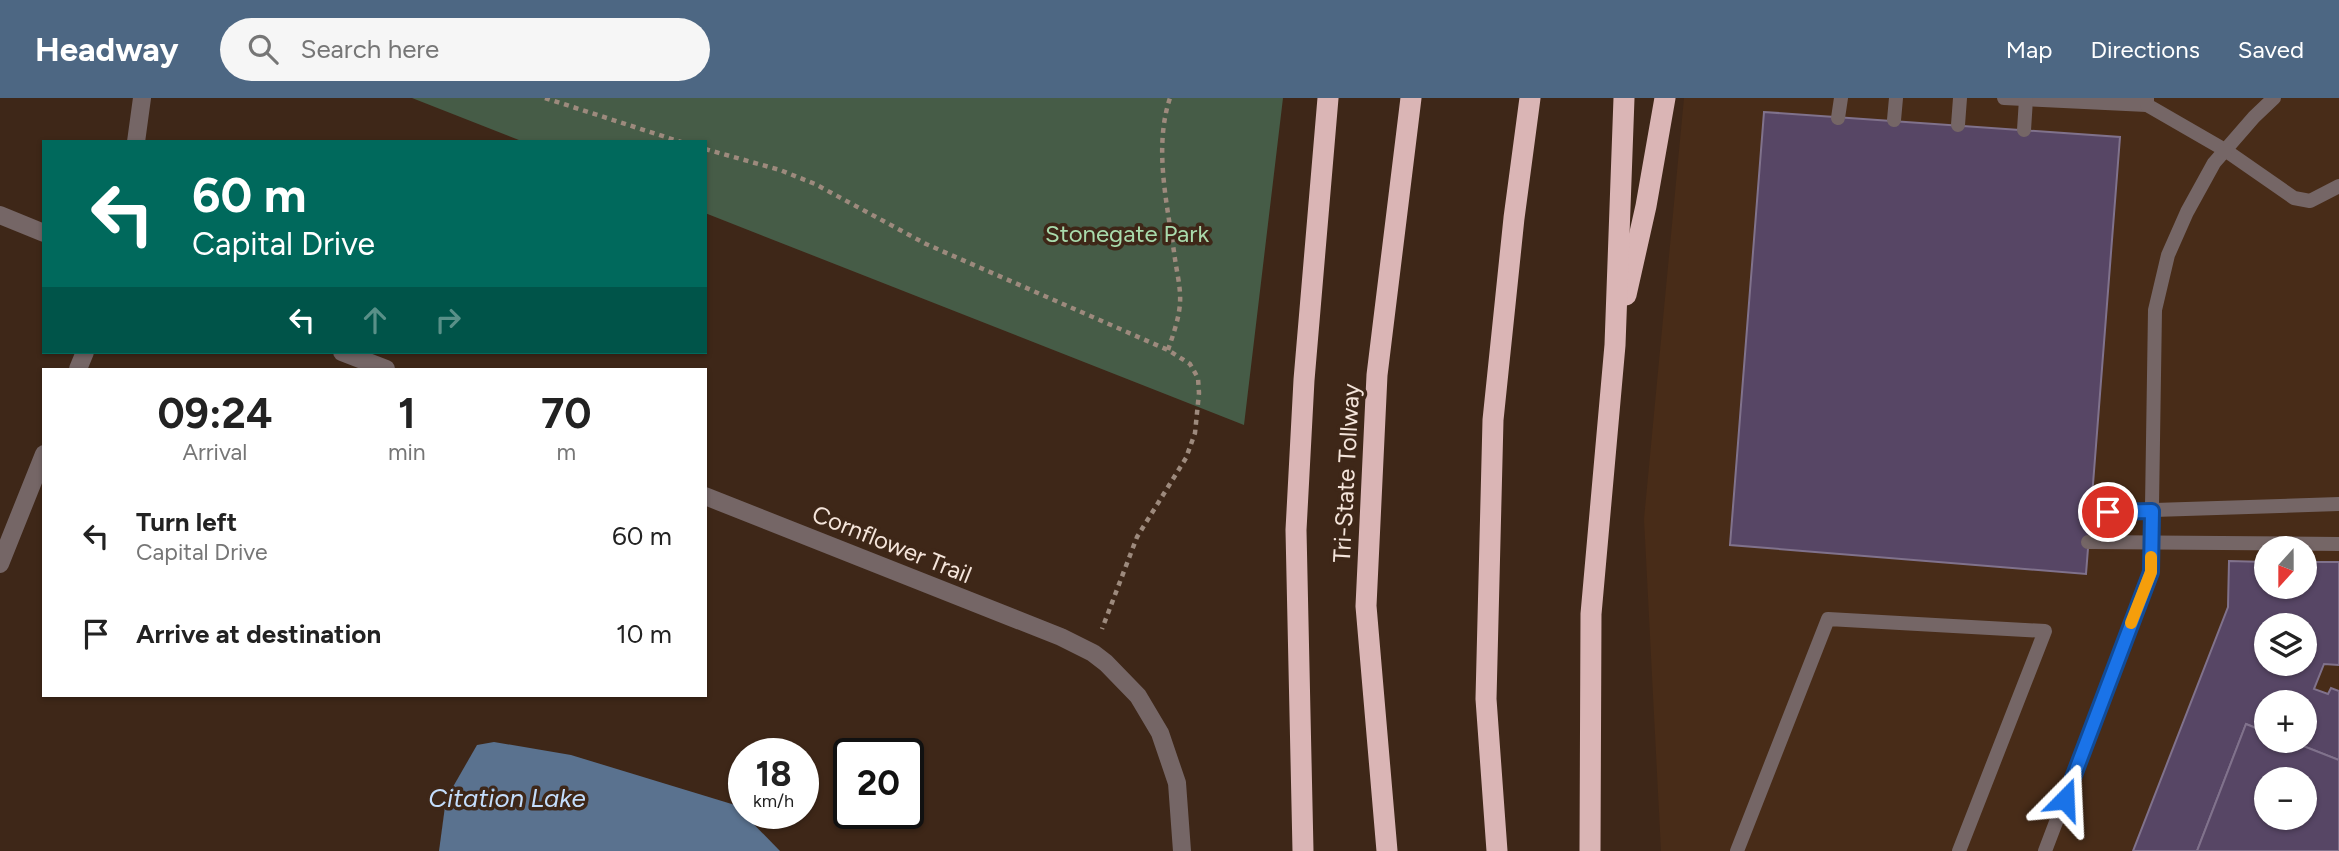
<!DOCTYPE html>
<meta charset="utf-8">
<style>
body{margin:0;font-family:Figtree,sans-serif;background:#f6f6f6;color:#222;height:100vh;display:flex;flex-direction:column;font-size:26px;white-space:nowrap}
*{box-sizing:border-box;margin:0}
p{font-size:23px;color:#767676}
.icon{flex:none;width:38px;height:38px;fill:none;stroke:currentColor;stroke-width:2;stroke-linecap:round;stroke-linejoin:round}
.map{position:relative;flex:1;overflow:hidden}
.drawer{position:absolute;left:42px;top:270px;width:665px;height:329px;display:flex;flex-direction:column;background:#fff;border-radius:0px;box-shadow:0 2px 5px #0004}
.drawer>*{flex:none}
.guide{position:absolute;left:42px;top:42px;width:665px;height:214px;border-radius:0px;box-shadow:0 2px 5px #0004;background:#00695c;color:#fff;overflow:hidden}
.needle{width:46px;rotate:201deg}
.fabs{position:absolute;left:2254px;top:438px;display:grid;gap:14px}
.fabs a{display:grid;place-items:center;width:63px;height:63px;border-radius:50%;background:#fff;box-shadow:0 2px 5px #0004;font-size:35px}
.speed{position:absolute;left:728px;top:640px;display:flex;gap:14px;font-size:35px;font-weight:700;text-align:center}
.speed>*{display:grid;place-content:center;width:91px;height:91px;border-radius:50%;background:#fff;box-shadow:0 2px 5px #0004;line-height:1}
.speed small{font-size:18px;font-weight:400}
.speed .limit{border:4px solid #111;border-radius:10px;background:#fff;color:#111}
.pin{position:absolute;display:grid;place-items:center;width:60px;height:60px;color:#fff;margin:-30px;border:4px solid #fff;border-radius:50%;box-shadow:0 2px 7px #0007}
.me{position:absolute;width:77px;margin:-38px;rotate:21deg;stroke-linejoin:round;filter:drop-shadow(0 0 5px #0008)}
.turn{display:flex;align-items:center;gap:24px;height:147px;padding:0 35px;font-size:32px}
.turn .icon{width:91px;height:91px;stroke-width:2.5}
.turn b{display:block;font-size:49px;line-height:60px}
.lanes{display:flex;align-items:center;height:66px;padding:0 35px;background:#0003;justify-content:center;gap:35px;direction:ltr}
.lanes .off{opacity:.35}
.eta{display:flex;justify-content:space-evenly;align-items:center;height:119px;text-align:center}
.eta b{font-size:42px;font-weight:700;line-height:49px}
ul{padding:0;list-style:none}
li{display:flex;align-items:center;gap:21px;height:98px;padding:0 35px}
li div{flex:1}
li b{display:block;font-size:26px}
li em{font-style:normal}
header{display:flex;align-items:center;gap:42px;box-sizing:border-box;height:98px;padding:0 35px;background:#4d6783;color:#fff}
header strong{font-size:33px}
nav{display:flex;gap:38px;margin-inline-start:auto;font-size:24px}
.search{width:490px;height:63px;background:#f6f6f6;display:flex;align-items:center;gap:18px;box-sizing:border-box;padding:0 24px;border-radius:38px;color:#767676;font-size:26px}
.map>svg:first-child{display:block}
.built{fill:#482c18;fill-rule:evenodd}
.green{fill:#465c47}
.water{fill:#5a728f}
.building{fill:#574665;stroke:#80728c;stroke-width:2;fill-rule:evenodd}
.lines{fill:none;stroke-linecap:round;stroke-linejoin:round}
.path{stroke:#9d8a7d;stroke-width:4.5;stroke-dasharray:5 5;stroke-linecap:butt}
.service{stroke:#756666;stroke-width:14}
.minor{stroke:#756666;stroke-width:18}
.motorway{stroke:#dab5b5;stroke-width:21}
.route-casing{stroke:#114b97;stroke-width:18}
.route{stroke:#1a73e8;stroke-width:12}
.slow{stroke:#f59e0b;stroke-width:12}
.labels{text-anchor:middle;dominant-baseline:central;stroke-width:7;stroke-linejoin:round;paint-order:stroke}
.park-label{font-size:24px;fill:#a9dbac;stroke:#3e2718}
.street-label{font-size:24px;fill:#f5e5db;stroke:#3e2718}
.water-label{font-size:26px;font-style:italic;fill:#c4defc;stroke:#3e2718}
</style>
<header>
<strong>Headway</strong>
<div class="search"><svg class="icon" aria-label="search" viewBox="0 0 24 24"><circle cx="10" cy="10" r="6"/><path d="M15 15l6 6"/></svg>Search here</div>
<nav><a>Map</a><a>Directions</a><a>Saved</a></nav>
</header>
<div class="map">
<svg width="2339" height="753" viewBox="0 0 2339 753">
<rect width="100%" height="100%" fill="#3e2718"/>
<!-- built -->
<path class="built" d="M1684,0H2339V753H1661L1644,421ZM2266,450H2305V488H2266ZM2266,527H2305V565H2266ZM2266,604H2305V642H2266ZM2266,681H2305V719H2266Z"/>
<!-- green -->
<polygon class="green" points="412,0 1283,0 1244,327 705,115 705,44 524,44"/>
<!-- water -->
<polygon class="water" points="494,644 571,657 735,707 780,753 439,753 446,701 477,647"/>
<!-- building -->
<g class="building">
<polygon points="1764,14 2120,39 2086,476 1730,447"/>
<path d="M2229,463L2266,464V488H2305V464H2339V567L2324,566L2314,591L2328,596L2331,590L2339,593V662L2288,642H2305V604H2266V634L2246,626L2197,753H2133L2228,509ZM2266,527H2305V565H2266Z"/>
<path d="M2246,626L2266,634V642H2288L2339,662V753H2197ZM2266,681H2305V719H2266Z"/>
</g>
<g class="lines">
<!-- path -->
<g class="path">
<polyline points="545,0 681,44"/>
<polyline points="705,51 780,72 815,86 926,146 1168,252 1190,266 1198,280 1199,295 1195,335 1186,360 1137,439 1102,531"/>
<path d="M1168,252C1173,237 1179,221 1180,205C1181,191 1177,175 1175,161C1168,109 1153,51 1170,0"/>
</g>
<!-- service -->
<g class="service">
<polyline points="2004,0 2147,7"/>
<polyline points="2147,0 2147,7 2225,52 2294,100 2310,103 2339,88"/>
<polyline points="1838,20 1841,0"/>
<polyline points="1894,22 1896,0"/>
<polyline points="1958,27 1960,0"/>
<polyline points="2024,32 2026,1"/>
<polyline points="2091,414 2339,406"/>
<polyline points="2088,444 2339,446"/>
<polyline points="1737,753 1828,521 2045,533 1959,753"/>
<polyline points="2045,753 2151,474 2155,212 2168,157 2187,114 2214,65 2254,19 2274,0"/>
</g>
<!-- minor -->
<g class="minor">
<polyline points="136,44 142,0"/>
<polyline points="0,117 44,135"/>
<polyline points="342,254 386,271"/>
<polyline points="78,271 85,254"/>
<polyline points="705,398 1061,539 1093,555 1106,565 1138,598 1160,635 1177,685 1182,753"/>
<polyline points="0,466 44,356"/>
</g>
<!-- motorway -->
<g class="motorway">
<polyline points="1626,197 1646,108 1665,0"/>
<polyline points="1303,753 1296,432 1304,282 1328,0"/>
<polyline points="1387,753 1366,508 1377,277 1411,0"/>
<polyline points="1497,753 1486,601 1493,322 1514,120 1530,0"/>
<polyline points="1590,753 1591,516 1615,247 1624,0"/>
</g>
</g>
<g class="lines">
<!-- route casing -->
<g class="route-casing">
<polyline id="route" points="2065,701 2151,474 2152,413 2108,414"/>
</g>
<!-- route -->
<use href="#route" class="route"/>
<!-- slow -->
<polyline class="slow" points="2131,525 2151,474 2151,459"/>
</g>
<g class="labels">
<!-- park labels -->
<g class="park-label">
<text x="1127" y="135">Stonegate Park</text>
</g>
<!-- street labels -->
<g class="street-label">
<text transform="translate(1346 375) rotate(-87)">Tri-State Tollway</text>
<text transform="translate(892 446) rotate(22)">Cornflower Trail</text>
</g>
<!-- water labels -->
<g class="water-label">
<text x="507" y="700">Citation Lake</text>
</g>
</g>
</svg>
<div class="fabs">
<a><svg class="needle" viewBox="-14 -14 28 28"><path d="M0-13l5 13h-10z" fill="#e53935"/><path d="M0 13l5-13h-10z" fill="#767676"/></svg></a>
<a><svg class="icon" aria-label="layers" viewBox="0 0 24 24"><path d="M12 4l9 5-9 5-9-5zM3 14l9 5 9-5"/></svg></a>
<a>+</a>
<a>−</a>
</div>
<div class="speed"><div>18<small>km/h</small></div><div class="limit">20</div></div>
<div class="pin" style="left:2108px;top:414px;background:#d93025"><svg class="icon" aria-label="arrive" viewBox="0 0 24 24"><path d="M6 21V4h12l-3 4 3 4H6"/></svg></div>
<svg class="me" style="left:2065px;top:701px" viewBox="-20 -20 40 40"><path d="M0-17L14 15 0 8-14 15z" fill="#1a73e8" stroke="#fff" stroke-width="4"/></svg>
<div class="guide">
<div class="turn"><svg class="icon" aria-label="left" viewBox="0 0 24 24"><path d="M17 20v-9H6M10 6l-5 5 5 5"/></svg><div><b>60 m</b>Capital Drive</div></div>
<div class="lanes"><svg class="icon" aria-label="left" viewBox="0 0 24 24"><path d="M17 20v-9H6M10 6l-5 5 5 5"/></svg><svg class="icon off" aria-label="ahead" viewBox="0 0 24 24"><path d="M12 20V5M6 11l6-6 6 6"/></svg><svg class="icon off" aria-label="right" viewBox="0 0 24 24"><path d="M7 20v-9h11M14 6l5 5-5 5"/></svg></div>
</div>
<section class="drawer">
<div class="eta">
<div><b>09:24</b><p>Arrival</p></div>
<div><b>1</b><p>min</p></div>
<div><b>70</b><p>m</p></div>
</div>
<ul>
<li><svg class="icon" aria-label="left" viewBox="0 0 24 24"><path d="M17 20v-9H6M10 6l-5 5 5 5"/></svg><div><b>Turn left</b><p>Capital Drive</p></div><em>60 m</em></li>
<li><svg class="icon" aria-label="arrive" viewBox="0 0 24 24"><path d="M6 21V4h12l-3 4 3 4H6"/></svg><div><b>Arrive at destination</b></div><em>10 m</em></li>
</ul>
</section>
</div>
